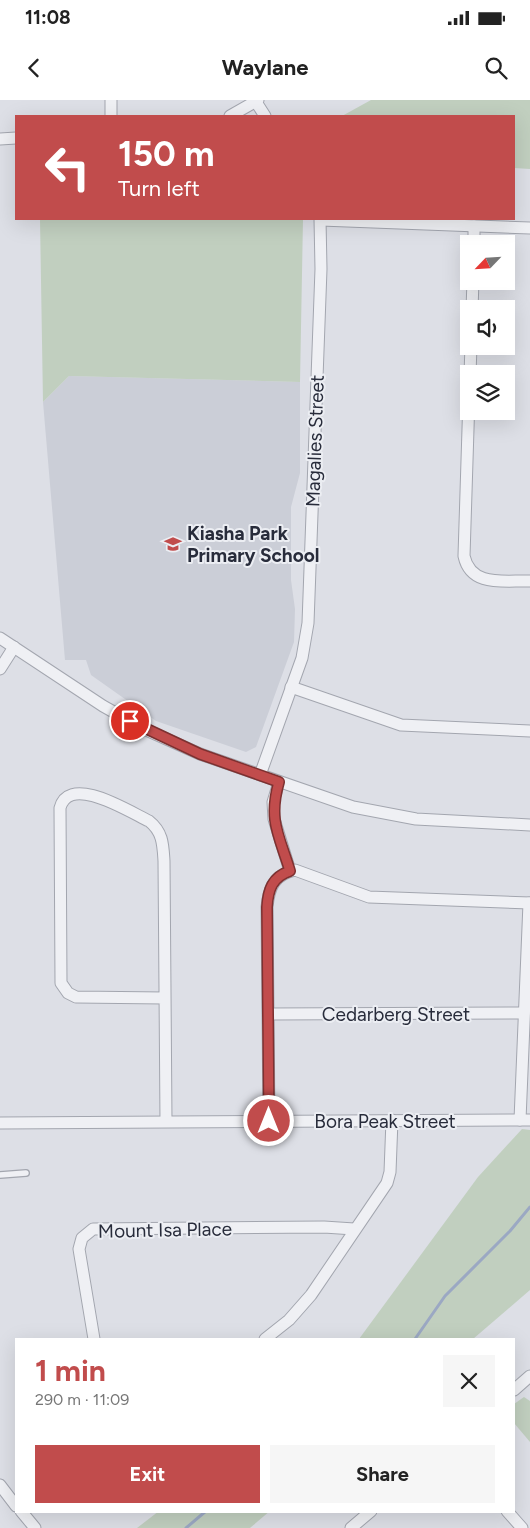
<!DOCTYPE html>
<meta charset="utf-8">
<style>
body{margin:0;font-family:Figtree,sans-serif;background:#f6f6f6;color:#222;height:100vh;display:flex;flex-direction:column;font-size:19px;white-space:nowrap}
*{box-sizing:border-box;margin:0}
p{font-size:16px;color:#767676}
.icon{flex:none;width:28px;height:28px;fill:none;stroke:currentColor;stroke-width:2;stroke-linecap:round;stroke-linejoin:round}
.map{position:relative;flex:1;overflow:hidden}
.details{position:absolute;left:15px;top:1238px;width:500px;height:175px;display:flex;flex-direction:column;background:#fff;border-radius:0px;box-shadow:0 5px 20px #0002}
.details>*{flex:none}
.guide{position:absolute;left:15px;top:15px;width:500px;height:105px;border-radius:0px;box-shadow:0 5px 20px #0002;background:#c14c4c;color:#fff;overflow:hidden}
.needle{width:32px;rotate:245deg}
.tools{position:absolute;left:460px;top:135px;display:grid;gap:10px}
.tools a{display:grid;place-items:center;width:55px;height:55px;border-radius:0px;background:#fff;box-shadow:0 5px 20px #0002;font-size:25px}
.pin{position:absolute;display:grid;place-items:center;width:42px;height:42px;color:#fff;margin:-21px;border:2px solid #fff;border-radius:50%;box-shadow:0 1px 5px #0007}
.me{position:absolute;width:55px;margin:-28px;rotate:0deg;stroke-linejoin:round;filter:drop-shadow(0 0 4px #0008)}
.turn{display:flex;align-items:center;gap:18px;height:105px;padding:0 20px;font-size:22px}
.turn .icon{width:65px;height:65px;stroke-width:2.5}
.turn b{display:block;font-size:35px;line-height:42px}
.round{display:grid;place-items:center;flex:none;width:52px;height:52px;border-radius:0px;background:#f6f6f6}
.summary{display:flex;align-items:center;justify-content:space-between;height:85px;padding:0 20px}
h1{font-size:30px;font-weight:700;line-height:38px;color:#c14c4c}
.button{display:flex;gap:10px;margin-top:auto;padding:10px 20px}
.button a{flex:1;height:58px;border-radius:0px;background:#c14c4c;color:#fff;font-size:20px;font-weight:700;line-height:58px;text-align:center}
.button a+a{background:#f6f6f6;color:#222}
.status{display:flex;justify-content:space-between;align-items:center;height:35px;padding:0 25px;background:#fff;direction:ltr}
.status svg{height:14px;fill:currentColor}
header{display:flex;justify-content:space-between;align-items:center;height:65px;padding:0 20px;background:#fff;font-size:22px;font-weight:700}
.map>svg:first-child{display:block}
.built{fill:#cbced7}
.green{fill:#c1cfbf}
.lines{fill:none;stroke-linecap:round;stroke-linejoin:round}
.stream{stroke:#9ba8c3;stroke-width:3}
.lane-casing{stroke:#a3a6af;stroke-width:8}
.street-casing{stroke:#a3a6af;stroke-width:13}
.lane{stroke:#eff0f4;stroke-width:5.5}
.street{stroke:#eff0f4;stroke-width:11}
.route-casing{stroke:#7d3131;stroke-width:12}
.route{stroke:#c14c4c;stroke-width:9}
.labels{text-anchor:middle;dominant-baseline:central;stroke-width:4;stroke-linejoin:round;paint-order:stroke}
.street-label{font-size:19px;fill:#282c3b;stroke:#eceef3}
.poi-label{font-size:19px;font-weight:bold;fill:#282c3b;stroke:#eceef3;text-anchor:start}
</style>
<div class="status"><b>11:08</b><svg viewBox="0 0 49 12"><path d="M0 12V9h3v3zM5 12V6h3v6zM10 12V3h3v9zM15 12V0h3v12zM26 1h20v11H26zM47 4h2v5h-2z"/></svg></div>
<header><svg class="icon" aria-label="back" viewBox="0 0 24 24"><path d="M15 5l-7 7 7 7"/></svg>Waylane<svg class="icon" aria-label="search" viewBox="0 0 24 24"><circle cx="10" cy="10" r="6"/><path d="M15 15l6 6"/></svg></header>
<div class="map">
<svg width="530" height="1428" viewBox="0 0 530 1428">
<rect width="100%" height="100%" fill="#dddfe6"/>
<!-- built -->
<polygon class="built" points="69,276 300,282 300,373 291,407 291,480 295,509 294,542 256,647 246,652 156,621 91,575 86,560 65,560 43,302"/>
<!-- green -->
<g class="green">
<polygon points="371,0 530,0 530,69 514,68 514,16 342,16"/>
<polygon points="40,119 303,119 300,282 69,276 43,302"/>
<polygon points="522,1029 530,1030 530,1190 473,1239 359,1239 478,1077"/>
<polygon points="524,1297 530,1301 530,1342 514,1323 514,1304"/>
<polygon points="159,1411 270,1411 250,1428 137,1428"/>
</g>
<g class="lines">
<!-- stream -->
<g class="stream">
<polyline points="415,1239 445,1196 510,1131 530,1107"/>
<polyline points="186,1428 206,1411"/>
</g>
<!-- lane casing -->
<g class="lane-casing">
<polyline id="lane" points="0,1075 26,1073"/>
</g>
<!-- street casing -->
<g class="street-casing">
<g id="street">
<polyline points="111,0 111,16"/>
<polyline points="256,2 265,16"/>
<polyline points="230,16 258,0"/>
<polyline points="0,39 16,38"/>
<polyline points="321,120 530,128"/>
<polyline points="474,144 474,126"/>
<polyline points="472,209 473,181"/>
<polyline points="470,274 471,246"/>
<path d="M469,297L464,456C471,488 505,480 530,481"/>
<polyline points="0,538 103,606 144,629 200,654 353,707 416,719 530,725"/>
<polyline points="0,569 14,547"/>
<polyline points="291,587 401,625 530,631"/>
<polyline points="260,675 302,558 308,523 321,169 320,119"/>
<polyline points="279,682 273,702 274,719 290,771"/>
<path d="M164,898L76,897L68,893L61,883L60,708C69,673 130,712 149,721C163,732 163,745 164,761L166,1021"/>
<polyline points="269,914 524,913"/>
<polyline points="520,1020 529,803"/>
<path d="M269,1021L267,807C269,787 274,775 295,770L369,797L530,803"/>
<polyline points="0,1023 530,1020"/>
<polyline points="94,1239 79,1149 82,1138 93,1129 324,1127 354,1129"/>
<polyline points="265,1239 289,1220 311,1195 387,1083 390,1072 392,1020"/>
<polyline points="514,1290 530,1276"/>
<polyline points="0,1385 16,1406"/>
<polyline points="21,1411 35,1428"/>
<polyline points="507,1411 522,1428"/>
<polyline points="351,1428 371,1411"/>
</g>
</g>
<!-- lane -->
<use href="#lane" class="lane"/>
<!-- street -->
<use href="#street" class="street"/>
</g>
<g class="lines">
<!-- route casing -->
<g class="route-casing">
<path id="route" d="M130,621L200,654L279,682C268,720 279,735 290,771C272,777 268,790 267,807L269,1021"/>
</g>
<!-- route -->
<use href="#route" class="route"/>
</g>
<!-- icons -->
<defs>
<g id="school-bare" transform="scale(1.35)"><path d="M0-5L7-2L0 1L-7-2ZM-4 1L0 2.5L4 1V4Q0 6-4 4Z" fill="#c14c4c" stroke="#eceef3" stroke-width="2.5" paint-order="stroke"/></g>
</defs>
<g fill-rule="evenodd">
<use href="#school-bare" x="173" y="444"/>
</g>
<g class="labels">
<!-- street labels -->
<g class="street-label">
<text transform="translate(315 341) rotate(-88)">Magalies Street</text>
<text x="396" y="914">Cedarberg Street</text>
<text x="385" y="1021">Bora Peak Street</text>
<text transform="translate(165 1130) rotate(-1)">Mount Isa Place</text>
</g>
<!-- poi labels -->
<g class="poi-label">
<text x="187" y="433">Kiasha Park<tspan x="187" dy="22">Primary School</tspan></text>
</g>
</g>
</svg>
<div class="tools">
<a><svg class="needle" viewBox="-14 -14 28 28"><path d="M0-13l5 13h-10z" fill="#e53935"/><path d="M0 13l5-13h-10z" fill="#767676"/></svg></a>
<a><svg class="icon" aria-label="sound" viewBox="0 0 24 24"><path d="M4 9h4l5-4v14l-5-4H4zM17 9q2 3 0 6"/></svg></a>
<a><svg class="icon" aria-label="layers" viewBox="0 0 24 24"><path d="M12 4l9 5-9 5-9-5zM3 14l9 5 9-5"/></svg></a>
</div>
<div class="pin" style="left:130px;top:621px;background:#d93025"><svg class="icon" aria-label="arrive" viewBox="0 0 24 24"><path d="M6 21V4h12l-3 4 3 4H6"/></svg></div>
<svg class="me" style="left:269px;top:1021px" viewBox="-20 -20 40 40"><circle r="17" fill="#c14c4c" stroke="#fff" stroke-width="3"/><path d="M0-11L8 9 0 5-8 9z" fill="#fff"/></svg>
<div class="guide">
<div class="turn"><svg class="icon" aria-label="left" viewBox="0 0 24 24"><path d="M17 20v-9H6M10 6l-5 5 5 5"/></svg><div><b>150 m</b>Turn left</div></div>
</div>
<section class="details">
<div class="summary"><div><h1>1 min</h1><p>290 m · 11:09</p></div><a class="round"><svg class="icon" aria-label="close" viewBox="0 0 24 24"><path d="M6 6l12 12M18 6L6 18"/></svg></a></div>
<div class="button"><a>Exit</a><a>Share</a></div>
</section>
</div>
